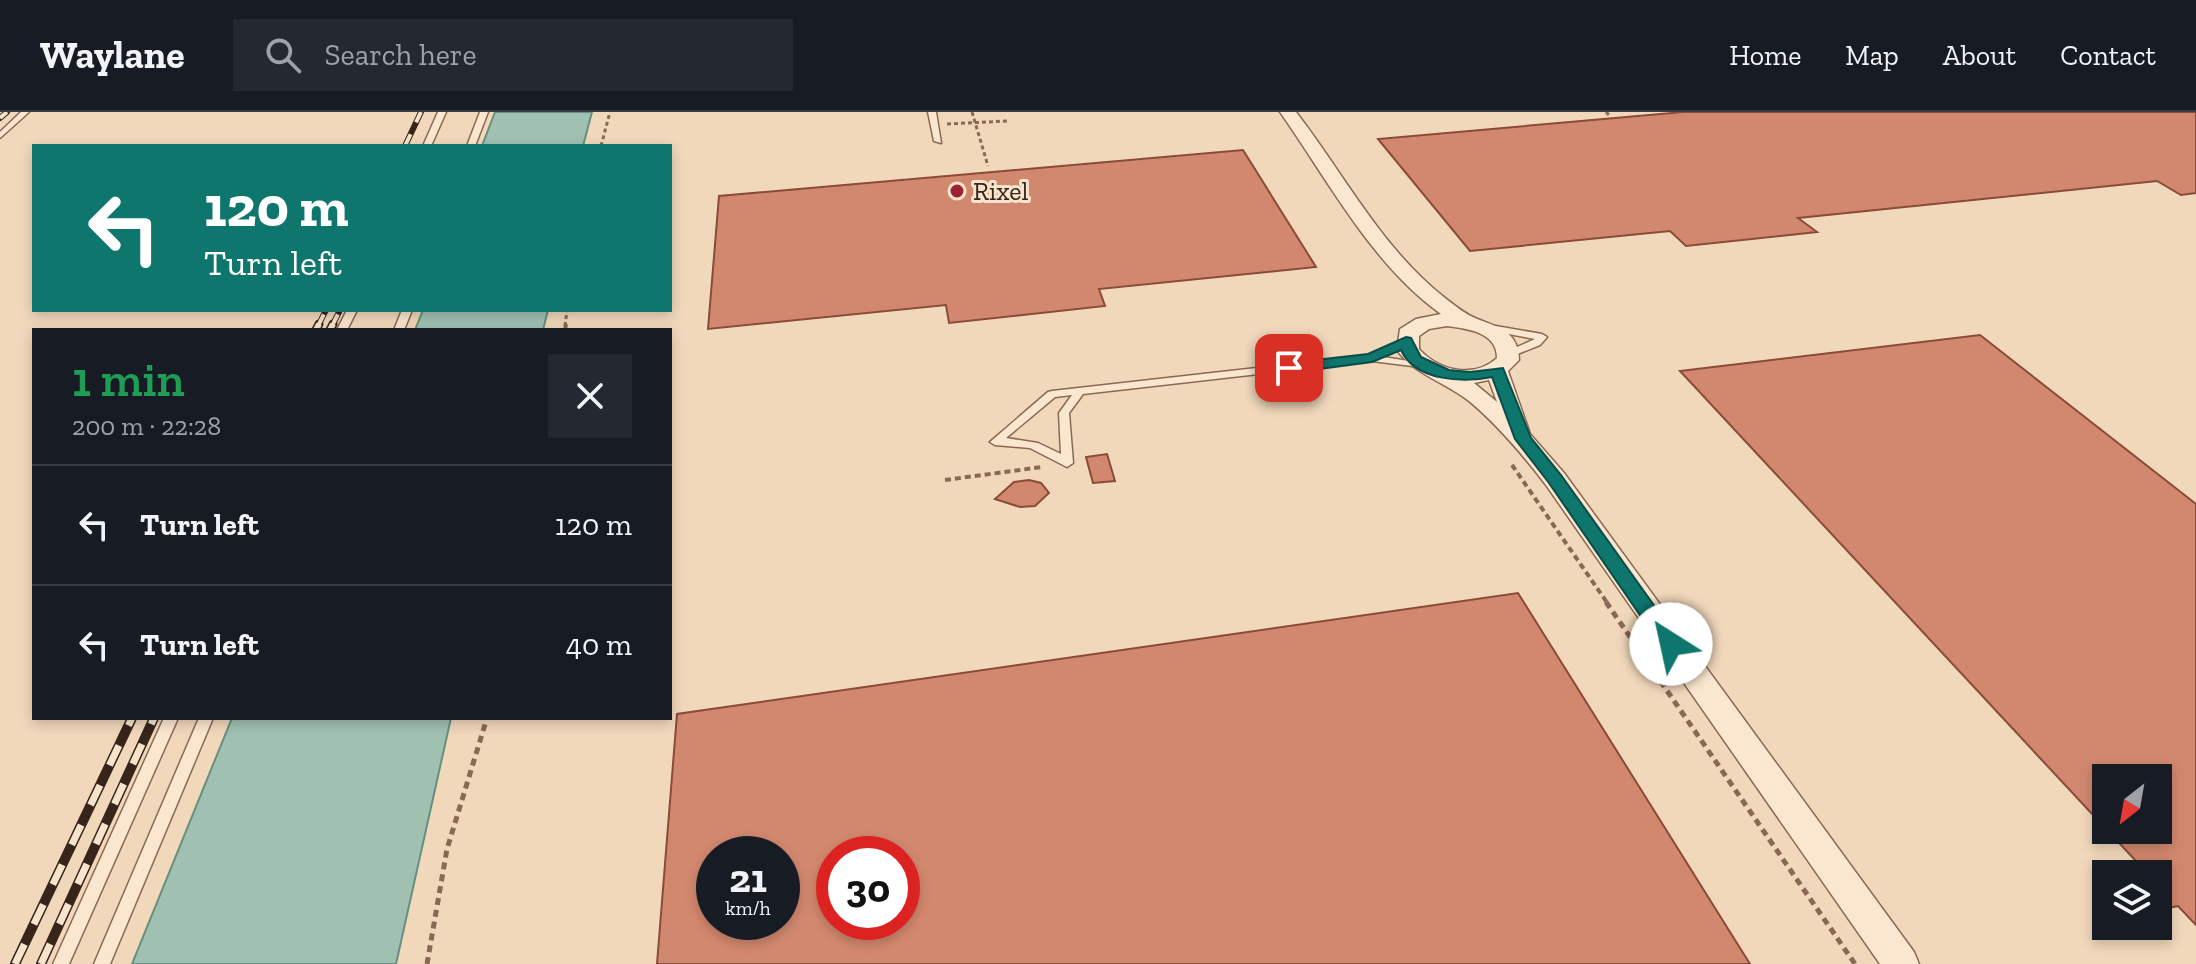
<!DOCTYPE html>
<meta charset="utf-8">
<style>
body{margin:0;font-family:"Zilla Slab",serif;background:#242831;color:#f1f3f6;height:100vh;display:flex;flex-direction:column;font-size:30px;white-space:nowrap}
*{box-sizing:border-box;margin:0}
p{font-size:26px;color:#9ea1a6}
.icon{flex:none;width:44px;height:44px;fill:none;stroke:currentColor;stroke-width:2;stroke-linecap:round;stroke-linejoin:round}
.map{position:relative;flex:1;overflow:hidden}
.side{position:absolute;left:32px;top:216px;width:640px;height:392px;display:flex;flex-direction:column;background:#171b24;border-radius:0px;box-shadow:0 4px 12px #0003}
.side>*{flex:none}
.hud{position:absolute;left:32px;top:32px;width:640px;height:168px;border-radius:0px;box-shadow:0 4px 12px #0003;background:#0f766e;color:#fff;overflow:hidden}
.needle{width:52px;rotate:211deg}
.fabs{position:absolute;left:2092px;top:652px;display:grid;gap:16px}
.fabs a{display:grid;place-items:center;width:80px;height:80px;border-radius:0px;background:#171b24;box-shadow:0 4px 12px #0003;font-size:40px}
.speed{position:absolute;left:696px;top:724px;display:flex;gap:16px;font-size:40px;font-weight:700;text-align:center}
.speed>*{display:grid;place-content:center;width:104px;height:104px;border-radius:50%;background:#171b24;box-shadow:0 4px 12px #0003;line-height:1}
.speed small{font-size:20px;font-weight:400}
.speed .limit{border:12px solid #d22;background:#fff;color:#111}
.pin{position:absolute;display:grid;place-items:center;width:68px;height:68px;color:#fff;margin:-34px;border-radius:16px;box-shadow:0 4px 12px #0006}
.me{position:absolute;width:88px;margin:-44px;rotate:325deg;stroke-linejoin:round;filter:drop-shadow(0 0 6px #0008)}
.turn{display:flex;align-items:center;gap:28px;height:168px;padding:0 40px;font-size:36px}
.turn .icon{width:104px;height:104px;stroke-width:2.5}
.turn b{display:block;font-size:56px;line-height:68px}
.round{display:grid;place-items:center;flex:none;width:84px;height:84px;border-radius:0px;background:#242831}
.overview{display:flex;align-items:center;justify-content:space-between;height:136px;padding:0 40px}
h1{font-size:48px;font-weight:600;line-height:60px;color:#1e9e55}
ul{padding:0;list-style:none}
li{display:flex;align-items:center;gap:24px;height:120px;padding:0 40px;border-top:2px solid #363941}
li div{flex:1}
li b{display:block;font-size:30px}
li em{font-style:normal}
header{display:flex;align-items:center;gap:48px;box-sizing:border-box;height:112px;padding:0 40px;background:#171b24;border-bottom:2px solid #363941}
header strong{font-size:38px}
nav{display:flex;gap:44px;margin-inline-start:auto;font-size:28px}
.search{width:560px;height:72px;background:#242831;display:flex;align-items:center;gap:20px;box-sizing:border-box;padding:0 28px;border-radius:0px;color:#9ea1a6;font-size:30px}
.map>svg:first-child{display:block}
.water{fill:#a0c1b2;stroke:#678f7f;stroke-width:2}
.building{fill:#d2886e;stroke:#8a4b38;stroke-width:2;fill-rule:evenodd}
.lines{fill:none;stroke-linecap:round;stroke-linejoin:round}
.service-casing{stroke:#896854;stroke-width:3}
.minor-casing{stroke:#896854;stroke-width:3}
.path-far2{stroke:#896854;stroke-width:3;stroke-dasharray:4 3;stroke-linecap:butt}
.path-far1{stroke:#896854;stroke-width:4;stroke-dasharray:6 4;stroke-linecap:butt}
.path{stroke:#896854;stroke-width:5;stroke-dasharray:7 5;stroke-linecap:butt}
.service{fill:#fbe7cf;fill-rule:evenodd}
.minor{fill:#fbe7cf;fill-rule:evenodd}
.rail-far2-casing{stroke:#37241a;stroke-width:6}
.rail-far1-casing{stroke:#37241a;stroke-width:9}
.rail-casing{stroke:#37241a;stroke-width:10}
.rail-far2{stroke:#f8e4cc;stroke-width:4;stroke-dasharray:13;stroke-linecap:butt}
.rail-far1{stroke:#f8e4cc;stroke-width:6;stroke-dasharray:17;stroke-linecap:butt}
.rail{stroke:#f8e4cc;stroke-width:7;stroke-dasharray:22;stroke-linecap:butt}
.route{fill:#0f766e;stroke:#0a4d48;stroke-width:2}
.poi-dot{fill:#9d2035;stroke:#f8e4cc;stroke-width:3}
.labels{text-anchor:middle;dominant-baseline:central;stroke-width:6;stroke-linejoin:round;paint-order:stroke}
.far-poi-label{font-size:26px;fill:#37241a;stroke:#f8e4cc;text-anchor:start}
</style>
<header>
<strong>Waylane</strong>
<div class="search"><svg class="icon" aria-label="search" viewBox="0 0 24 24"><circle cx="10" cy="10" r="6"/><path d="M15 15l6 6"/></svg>Search here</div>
<nav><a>Home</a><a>Map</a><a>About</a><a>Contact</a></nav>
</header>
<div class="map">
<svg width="2196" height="852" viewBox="0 0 2196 852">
<rect width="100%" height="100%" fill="#f1d8bb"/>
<!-- water -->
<g class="water">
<polygon points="495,0 592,0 583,34 482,34"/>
<polygon points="423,198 548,198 543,218 415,218"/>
<polygon points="232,606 451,606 396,852 132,852"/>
</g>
<!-- building -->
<g class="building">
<polygon points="1683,0 2196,0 2196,81 2181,83 2157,69 1798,106 1817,120 1686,134 1670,119 1470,139 1378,27"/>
<polygon points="1243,38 1316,155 1099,177 1105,194 949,211 946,193 708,217 719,84"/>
<polygon points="1980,223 2196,392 2196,813 2178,794 2158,798 2158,762 2148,762 2107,718 2158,718 2158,666 2106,666 2106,717 1680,259"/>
<polygon points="1107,342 1115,369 1093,371 1086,345"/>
<polygon points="1029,368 1041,371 1049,381 1035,394 1020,395 995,387 1014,370"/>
<path d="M1518,481L1750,852H657L677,602ZM714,742H782V810H714ZM834,742H902V810H834Z"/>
</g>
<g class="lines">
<!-- service casing -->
<g class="service-casing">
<g id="service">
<polygon points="21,0 29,0 0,26 0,20"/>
<polygon points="438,0 446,0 431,34 423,34"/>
<polygon points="480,0 488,0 475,34 467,34"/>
<polygon points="928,0 936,0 941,31 934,29"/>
<polygon points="347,198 357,198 347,218 337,218"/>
<polygon points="402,198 412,198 404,218 394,218"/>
<polygon points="1490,213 1542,222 1547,225 1540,233 1510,245 1506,244 1506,240 1535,227 1487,218 1485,216"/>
<path d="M1406,226L1410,227V231L1383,245L1428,252V256L1372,249L1083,282L1069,301L1073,351L1067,355L1030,336L995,333L990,330L1048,280L1052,279L1371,243ZM1072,283L1059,301L1061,342L1038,331L1006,326L1055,285Z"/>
<polygon points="164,606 178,606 69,852 53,852"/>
<polygon points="199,606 213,606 110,852 94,852"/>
</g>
</g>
<!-- minor casing -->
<g class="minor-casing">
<path id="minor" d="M1280,0H1296C1344,62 1382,137 1445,186C1454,193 1465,202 1475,206C1497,215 1519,219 1519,248L1508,259L1530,322L1564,361L1914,840L1919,852H1880L1546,373C1523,343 1498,313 1469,289C1445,270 1415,263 1397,238L1400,217L1416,207L1441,202C1372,153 1328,68 1280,0ZM1447,214C1468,217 1497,220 1497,246C1474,267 1439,259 1419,237V224L1429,217ZM1489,268L1497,290L1474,271Z"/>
</g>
<!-- path-far2 -->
<g class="path-far2">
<polyline points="972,0 988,54"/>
<polyline points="1606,0 1609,3"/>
<polyline points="947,12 1007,9"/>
<polyline points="601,34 610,0"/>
<polyline points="565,214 567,198"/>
</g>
<!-- path-far1 -->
<g class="path-far1">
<polyline points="565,218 566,212"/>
<polyline points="1512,353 1608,492"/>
<polyline points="945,368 1042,355"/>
</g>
<!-- path -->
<g class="path">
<polyline points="1606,490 1855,852"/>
<polyline points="427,852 447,737 487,606"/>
</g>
<!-- service -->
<use href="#service" class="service"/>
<!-- minor -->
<use href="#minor" class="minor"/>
<!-- rail-far2 casing -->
<g class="rail-far2-casing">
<g id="rail-far2">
<polyline points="0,6 7,0"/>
<polyline points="405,34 421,0"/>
<polyline points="318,214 326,198"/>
<polyline points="332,214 340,198"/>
</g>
</g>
<!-- rail-far1 casing -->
<g class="rail-far1-casing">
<g id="rail-far1">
<polyline points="316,218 319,212"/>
<polyline points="330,218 333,212"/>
</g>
</g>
<!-- rail casing -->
<g class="rail-casing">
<g id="rail">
<polyline points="15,852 132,606"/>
<polyline points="41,852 154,606"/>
</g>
</g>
<!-- rail-far2 -->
<use href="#rail-far2" class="rail-far2"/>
<!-- rail-far1 -->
<use href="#rail-far1" class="rail-far1"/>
<!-- rail -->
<use href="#rail" class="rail"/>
</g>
<!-- route -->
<path class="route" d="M1406,225L1411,226L1421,245L1449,258L1470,260L1503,256L1531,326L1561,363L1678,527L1681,532L1678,538H1664L1549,371L1515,327L1492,265C1463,271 1415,269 1401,238L1372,250L1289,261L1281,256L1289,251L1368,242Z"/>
<!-- markers -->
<circle class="poi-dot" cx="957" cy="79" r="8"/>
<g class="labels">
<!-- far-poi labels -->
<g class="far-poi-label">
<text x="973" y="79">Rixel</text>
</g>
</g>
</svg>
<div class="fabs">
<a><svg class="needle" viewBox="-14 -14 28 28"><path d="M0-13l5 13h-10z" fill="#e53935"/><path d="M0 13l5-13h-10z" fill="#9ea1a6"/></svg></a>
<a><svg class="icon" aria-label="layers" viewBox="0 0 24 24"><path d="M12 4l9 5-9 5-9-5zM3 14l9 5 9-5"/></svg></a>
</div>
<div class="speed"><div>21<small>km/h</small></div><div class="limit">30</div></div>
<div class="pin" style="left:1289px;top:256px;background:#d93025"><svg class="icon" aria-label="arrive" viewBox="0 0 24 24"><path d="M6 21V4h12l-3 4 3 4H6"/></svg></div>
<svg class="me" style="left:1671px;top:532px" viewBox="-20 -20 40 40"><circle r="19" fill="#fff"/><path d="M0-13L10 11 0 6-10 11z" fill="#0f766e"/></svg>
<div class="hud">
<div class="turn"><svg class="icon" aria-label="left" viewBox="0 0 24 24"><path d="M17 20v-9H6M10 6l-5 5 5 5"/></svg><div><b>120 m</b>Turn left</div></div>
</div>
<section class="side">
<div class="overview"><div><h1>1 min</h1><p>200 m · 22:28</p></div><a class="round"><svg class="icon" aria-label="close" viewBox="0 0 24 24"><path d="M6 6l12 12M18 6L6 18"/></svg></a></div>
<ul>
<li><svg class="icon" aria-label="left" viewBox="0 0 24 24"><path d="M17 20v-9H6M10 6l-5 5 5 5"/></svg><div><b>Turn left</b></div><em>120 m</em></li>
<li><svg class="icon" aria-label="left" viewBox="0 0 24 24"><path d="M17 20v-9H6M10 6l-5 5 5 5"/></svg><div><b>Turn left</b></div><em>40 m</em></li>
</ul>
</section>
</div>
